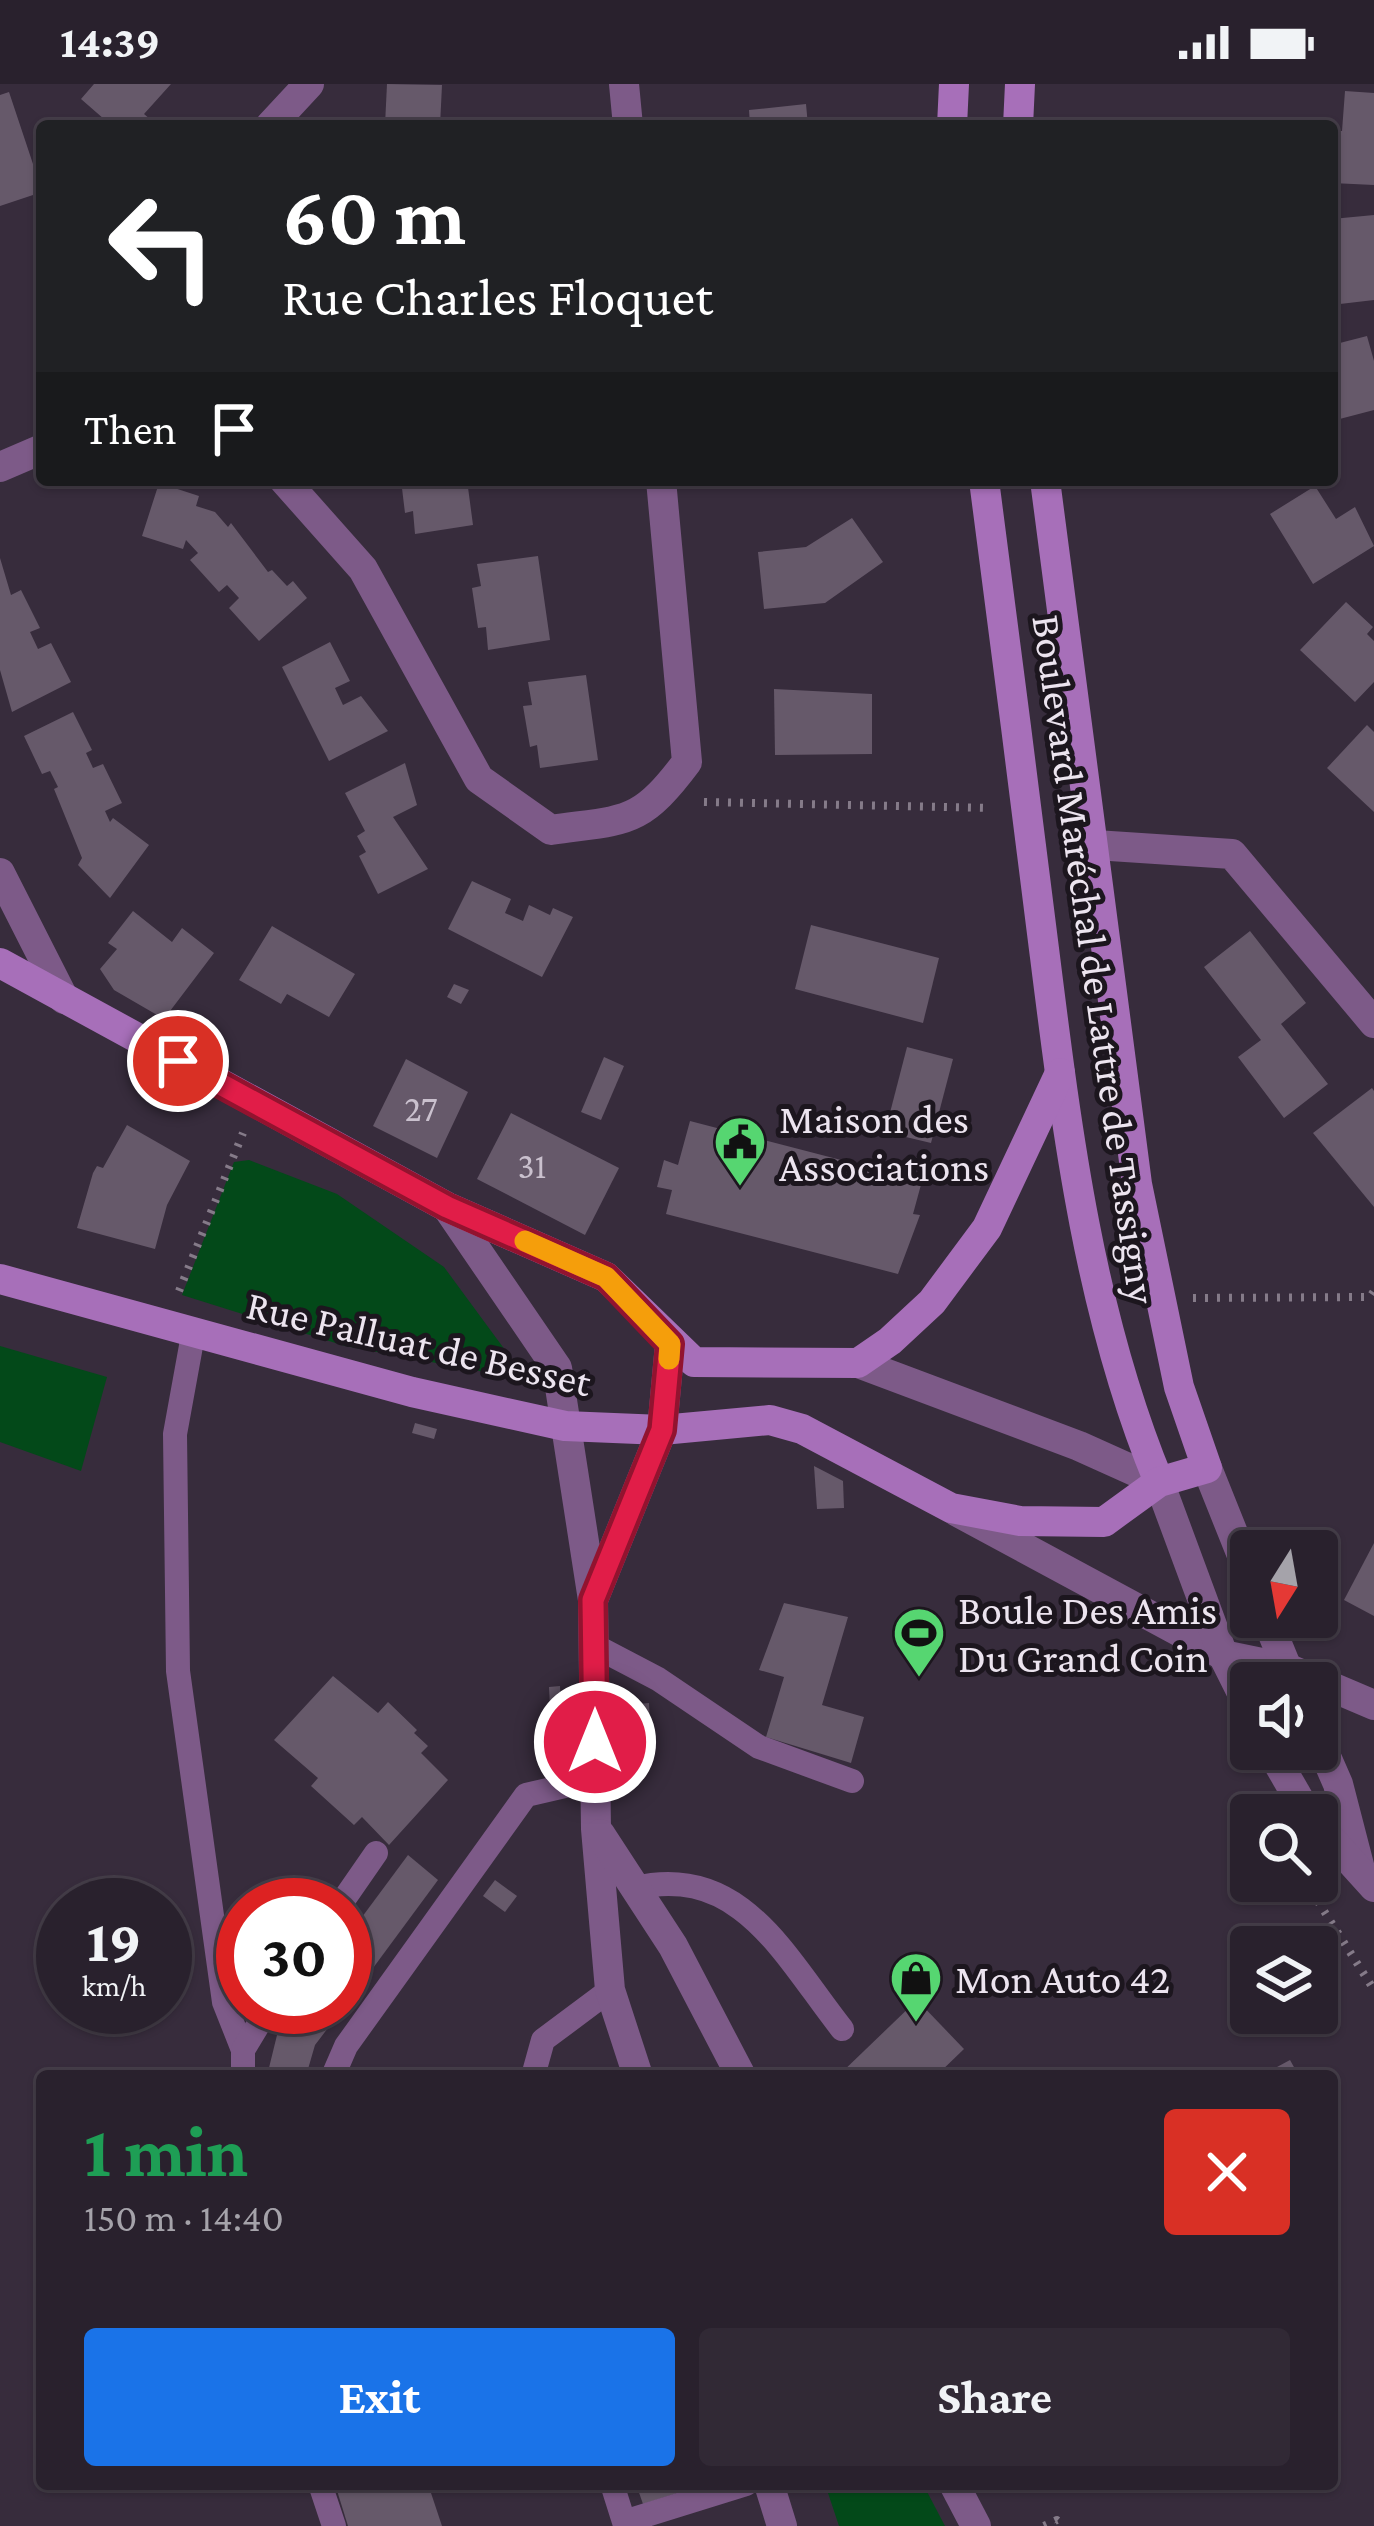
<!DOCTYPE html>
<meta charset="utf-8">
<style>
body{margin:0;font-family:"Crimson Pro",serif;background:#312935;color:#f1f3f6;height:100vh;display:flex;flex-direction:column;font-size:45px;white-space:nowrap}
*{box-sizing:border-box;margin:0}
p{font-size:39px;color:#a5a3aa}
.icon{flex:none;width:66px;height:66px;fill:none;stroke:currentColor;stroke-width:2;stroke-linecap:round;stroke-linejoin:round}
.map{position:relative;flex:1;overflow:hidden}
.sheet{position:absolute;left:36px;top:1986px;width:1302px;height:420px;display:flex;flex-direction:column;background:#29212d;border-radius:12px;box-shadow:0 3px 9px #0004,0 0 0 3px #453e49}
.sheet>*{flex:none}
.guide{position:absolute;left:36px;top:36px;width:1302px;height:366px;border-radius:12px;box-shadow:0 3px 9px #0004,0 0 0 3px #453e49;background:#202124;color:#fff;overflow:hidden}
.needle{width:78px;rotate:191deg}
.buttons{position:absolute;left:1230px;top:1446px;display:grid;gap:24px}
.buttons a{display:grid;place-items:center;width:108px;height:108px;border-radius:12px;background:#29212d;box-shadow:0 3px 9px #0004,0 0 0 3px #453e49;font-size:60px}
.speed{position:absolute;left:36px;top:1794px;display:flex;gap:24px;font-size:60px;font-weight:700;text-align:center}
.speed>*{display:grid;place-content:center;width:156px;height:156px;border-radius:50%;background:#29212d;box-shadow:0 3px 9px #0004,0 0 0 3px #453e49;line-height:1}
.speed small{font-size:30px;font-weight:400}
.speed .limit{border:18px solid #d22;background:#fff;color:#111}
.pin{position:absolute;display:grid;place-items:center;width:102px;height:102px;color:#fff;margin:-51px;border:6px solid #fff;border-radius:50%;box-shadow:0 3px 12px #0007}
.me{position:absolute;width:132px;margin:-66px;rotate:0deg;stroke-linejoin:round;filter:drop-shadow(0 0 9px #0008)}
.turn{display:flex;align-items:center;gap:42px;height:252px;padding:0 48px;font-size:54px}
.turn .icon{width:156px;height:156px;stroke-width:2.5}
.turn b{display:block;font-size:84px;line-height:102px}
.then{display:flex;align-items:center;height:114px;padding:0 48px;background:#0003;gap:24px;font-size:45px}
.round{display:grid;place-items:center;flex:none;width:126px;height:126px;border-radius:12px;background:#312935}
.headline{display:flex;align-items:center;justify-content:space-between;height:204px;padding:0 48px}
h1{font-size:72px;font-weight:700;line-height:90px;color:#1e9e55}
.cta{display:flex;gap:24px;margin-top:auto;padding:24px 48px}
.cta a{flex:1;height:138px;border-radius:12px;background:#1a73e8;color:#fff;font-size:48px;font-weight:700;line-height:138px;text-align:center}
.cta a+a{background:#312935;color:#f1f3f6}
.status{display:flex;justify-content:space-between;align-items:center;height:84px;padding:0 60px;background:#29212d;direction:ltr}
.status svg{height:33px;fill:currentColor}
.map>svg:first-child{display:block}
.green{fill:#034919}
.building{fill:#66596a}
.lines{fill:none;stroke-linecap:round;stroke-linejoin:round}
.path{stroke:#857b89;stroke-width:8;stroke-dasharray:3 9;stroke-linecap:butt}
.service{stroke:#7d5a88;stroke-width:24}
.minor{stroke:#7d5a88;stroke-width:30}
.tertiary{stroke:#7d5a88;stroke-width:30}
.secondary{stroke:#a76fb9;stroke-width:30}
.route-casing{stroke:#92132f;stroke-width:30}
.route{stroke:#e11d48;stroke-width:21}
.slow{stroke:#f59e0b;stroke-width:21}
.labels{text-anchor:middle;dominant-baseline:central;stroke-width:10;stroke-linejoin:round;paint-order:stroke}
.number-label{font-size:36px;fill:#cac1ce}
.street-label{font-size:42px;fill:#ece4ef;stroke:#1c161e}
.poi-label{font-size:42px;fill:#ece4ef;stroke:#1c161e;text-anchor:start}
</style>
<div class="status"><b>14:39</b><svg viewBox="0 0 49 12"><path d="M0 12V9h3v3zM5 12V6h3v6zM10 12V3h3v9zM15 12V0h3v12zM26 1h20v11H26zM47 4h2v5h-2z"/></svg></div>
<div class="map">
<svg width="1374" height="2442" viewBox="0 0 1374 2442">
<rect width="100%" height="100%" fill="#372c3c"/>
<!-- green -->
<g class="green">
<polygon points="249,1076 337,1110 444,1183 511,1274 510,1287 501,1291 345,1262 182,1211 234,1078"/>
<polygon points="0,1262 107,1293 81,1387 0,1358"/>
<polygon points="825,2400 923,2400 945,2442 839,2442"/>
</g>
<!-- building -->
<g class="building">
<polygon points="94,0 171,0 144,30 158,42 112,42 81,15"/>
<polygon points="387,0 442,1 440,42 385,41"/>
<polygon points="1345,7 1374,9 1374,101 1332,99 1332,47 1342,47"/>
<polygon points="9,8 35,86 42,84 42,108 0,122 0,11"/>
<polygon points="806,20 808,42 750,42 749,26"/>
<polygon points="1374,131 1374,216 1340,220 1332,135"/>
<polygon points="1367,252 1374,277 1374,326 1332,337 1332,261"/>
<polygon points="401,396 467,396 473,441 415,450 413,427 405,429"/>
<polygon points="159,399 199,412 196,422 215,428 228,443 231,439 268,488 272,486 287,502 293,497 307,514 259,557 229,524 239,514 227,501 219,508 190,476 198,469 186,456 183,465 142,452"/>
<polygon points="1315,402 1336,435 1355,423 1374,462 1313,500 1270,430"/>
<polygon points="852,434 883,478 825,519 764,525 758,468 806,463"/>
<polygon points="538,472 550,556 488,566 486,543 478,544 472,504 481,502 477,480"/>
<polygon points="0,474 11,511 21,506 40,544 30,548 38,565 51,559 71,598 12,628 0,586"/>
<polygon points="1346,518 1373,543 1367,550 1374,557 1374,598 1355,618 1300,566"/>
<polygon points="330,558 350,597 335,604 343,621 361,612 388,647 329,677 282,583"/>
<polygon points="586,591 598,676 540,684 537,661 530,663 523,622 532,621 528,598"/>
<polygon points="774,605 872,610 872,670 775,671"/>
<polygon points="73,628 92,666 86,669 93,684 103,680 122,719 105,727 110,738 113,734 149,761 110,814 78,781 82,774 54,705 58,703 50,687 42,690 24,652"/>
<polygon points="1367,641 1374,648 1374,728 1327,684"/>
<polygon points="405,679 417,721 393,733 428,785 378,810 359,772 366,768 357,752 365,747 345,709"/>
<polygon points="472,797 511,815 505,829 523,837 529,821 550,831 553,824 573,833 542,893 448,845"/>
<polygon points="133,827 172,858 182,844 214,869 164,935 114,906 100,885 117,865 108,859"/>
<polygon points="811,841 939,874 923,939 795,905"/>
<polygon points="272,842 355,890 329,933 287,910 281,920 239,896"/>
<polygon points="1250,847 1306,919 1281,940 1328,1000 1284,1034 1238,973 1261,956 1204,883"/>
<polygon points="454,900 469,906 461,920 447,913"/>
<polygon points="907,963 953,975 931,1059 885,1048"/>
<polygon points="604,973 624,982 601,1036 581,1028"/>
<polygon points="406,975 468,1008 437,1074 373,1042"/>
<polygon points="1372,1004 1374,1007 1374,1123 1313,1049"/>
<polygon points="511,1029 619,1084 585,1151 477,1095"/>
<polygon points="690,1037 922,1097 913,1130 920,1131 898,1190 666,1130 672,1106 657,1103 664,1076 678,1081"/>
<polygon points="127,1041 190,1077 167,1121 155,1165 77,1144 93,1089 97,1082 103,1084"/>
<polygon points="415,1339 437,1345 434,1355 412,1349"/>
<polygon points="814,1382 843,1397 844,1424 817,1425"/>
<polygon points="1374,1459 1374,1532 1344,1516"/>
<polygon points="784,1519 848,1533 822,1621 864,1633 851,1679 766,1653 784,1593 759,1586"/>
<polygon points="333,1592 378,1629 388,1618 417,1646 414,1649 428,1662 421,1669 448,1696 389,1761 362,1733 354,1741 311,1702 318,1694 274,1656"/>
<polygon points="560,1602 561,1625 550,1625 549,1603"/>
<polygon points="649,1619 650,1642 639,1642 638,1620"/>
<polygon points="408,1771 438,1796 345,1922 345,1856"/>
<polygon points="495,1796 517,1812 505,1828 483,1812"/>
<polygon points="917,1916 964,1965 936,1992 838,1992"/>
<polygon points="295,1923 344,1923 315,1961 306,1992 267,1992 278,1947"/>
<polygon points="1290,1976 1299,1992 1260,1992"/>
<polygon points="335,2400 428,2400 442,2442 348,2442"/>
<polygon points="636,2400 703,2400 703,2401 643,2420"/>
</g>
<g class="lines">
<!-- path -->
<g class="path">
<polyline points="704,718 989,724"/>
<polyline points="179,1207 243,1049"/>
<polyline points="1193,1214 1370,1213 1374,1207"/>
<polyline points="1305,1797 1374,1906"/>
<polyline points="1044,2442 1057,2436 1064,2442"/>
</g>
<!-- service -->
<g class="service">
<polyline points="193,1251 175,1350 178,1587 224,1918 243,1966 243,1992"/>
<polyline points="595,1562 658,1595 759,1663 852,1697"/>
<path d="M635,1804C741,1779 785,1873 842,1945"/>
<polyline points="340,1821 376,1769"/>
<polyline points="243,1966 269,1923"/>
<polyline points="333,1992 346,1962 526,1711 595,1695"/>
<polyline points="533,1992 543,1956 610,1906"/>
<polyline points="320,2400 334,2442"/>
<polyline points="612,2400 624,2438 746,2400"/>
</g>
<!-- minor -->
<g class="minor">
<polyline points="624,0 628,42"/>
<polyline points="270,42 309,0"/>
<polyline points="0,383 42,365"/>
<path d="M284,396L363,485L479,695L551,746C627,735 639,742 687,678L661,396"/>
<polyline points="1095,761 1232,770 1374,939"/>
<polyline points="0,789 64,915"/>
<polyline points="447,1123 557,1284 593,1516 596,1745 610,1906 638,1992"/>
<polyline points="858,1279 1079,1362 1159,1398"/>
<polyline points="956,1427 1223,1571 1287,1584"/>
<polyline points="593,1516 662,1346 670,1260"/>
<polyline points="600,1750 673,1862 741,1992"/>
<polyline points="769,2400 782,2442"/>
<polyline points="954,2400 976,2442"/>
</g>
<!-- tertiary -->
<g class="tertiary">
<polyline points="1207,1384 1251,1494"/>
<polyline points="1159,1398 1223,1571 1251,1627"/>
<polyline points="1266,1533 1293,1599"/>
<polyline points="1287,1584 1374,1621"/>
<polyline points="1317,1652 1338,1700 1360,1785"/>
<polyline points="1270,1665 1308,1731"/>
<polyline points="1317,1740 1374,1803"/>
</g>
<!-- secondary -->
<g class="secondary">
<polyline points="952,42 954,0"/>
<polyline points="1018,42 1020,0"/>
<path d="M984,396C1004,550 1024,703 1043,857C1066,1040 1088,1227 1159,1398"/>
<polyline points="0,879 447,1123 606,1193 694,1278 858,1279 890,1257 932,1218 987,1144 1060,989"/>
<polyline points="0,1195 412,1308 565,1342 662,1346 770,1336 802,1345 951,1424 1020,1437 1104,1438 1159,1398 1207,1384 1179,1303 1137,1100 1045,396"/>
</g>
</g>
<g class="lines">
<!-- route casing -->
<g class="route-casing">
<polyline id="route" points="178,977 447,1123 606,1193 670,1260 662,1346 593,1516 595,1658"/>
</g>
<!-- route -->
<use href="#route" class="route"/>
<!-- slow -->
<polyline class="slow" points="525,1157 606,1193 670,1260 669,1275"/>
</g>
<!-- icons -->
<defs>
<g id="civic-pin" transform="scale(2.7)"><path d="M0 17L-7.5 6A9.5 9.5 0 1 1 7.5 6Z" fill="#56d671" stroke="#1c161e"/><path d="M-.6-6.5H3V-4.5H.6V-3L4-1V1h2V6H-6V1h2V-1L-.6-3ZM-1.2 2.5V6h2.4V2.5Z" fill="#111"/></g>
<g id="stadium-pin" transform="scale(2.7)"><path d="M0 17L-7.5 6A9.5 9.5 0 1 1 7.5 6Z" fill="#56d671" stroke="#1c161e"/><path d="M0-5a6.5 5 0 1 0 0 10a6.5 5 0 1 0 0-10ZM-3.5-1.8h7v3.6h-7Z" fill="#111"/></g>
<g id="shop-pin" transform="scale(2.7)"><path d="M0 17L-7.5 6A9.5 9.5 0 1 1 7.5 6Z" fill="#56d671" stroke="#1c161e"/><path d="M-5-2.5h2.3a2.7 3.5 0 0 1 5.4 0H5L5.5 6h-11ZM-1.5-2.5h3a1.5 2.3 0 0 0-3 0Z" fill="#111"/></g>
</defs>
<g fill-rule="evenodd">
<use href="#civic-pin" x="740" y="1058"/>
<use href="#stadium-pin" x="919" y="1549"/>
<use href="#shop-pin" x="916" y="1894"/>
</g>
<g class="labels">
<!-- number labels -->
<g class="number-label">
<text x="421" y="1025">27</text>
<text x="532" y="1082">31</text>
</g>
<!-- street labels -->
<g class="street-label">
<text transform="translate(1095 875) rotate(82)">Boulevard Maréchal de Lattre de Tassigny</text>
<text transform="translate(419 1259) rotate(13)">Rue Palluat de Besset</text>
</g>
<!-- poi labels -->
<g class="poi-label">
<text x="779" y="1034">Maison des<tspan x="779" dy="48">Associations</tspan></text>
<text x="958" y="1525">Boule Des Amis<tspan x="958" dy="48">Du Grand Coin</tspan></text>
<text x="955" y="1894">Mon Auto 42</text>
</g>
</g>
</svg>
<div class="buttons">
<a><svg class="needle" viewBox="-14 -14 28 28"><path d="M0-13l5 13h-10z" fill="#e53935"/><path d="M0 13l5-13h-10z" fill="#a5a3aa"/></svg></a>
<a><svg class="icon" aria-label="sound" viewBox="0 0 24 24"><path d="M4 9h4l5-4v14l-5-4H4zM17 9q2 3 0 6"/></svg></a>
<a><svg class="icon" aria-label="search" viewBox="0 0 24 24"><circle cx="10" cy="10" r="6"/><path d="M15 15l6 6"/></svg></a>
<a><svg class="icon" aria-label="layers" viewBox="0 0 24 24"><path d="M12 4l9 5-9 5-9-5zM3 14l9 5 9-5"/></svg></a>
</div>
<div class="speed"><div>19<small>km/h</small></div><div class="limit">30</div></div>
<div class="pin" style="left:178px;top:977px;background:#d93025"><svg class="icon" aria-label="arrive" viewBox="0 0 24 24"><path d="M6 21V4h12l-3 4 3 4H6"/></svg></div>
<svg class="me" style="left:595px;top:1658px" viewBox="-20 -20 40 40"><circle r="17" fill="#e11d48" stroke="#fff" stroke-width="3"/><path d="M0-11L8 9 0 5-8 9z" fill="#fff"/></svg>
<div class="guide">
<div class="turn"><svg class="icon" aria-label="left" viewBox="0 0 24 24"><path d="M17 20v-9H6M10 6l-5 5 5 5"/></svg><div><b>60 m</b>Rue Charles Floquet</div></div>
<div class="then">Then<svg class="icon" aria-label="arrive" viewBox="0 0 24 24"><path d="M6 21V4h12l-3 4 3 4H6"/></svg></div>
</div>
<section class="sheet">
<div class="headline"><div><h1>1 min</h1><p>150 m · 14:40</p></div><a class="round" style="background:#d93025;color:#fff"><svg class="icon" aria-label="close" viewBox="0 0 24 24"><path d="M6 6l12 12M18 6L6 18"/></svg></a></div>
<div class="cta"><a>Exit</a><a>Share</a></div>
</section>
</div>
